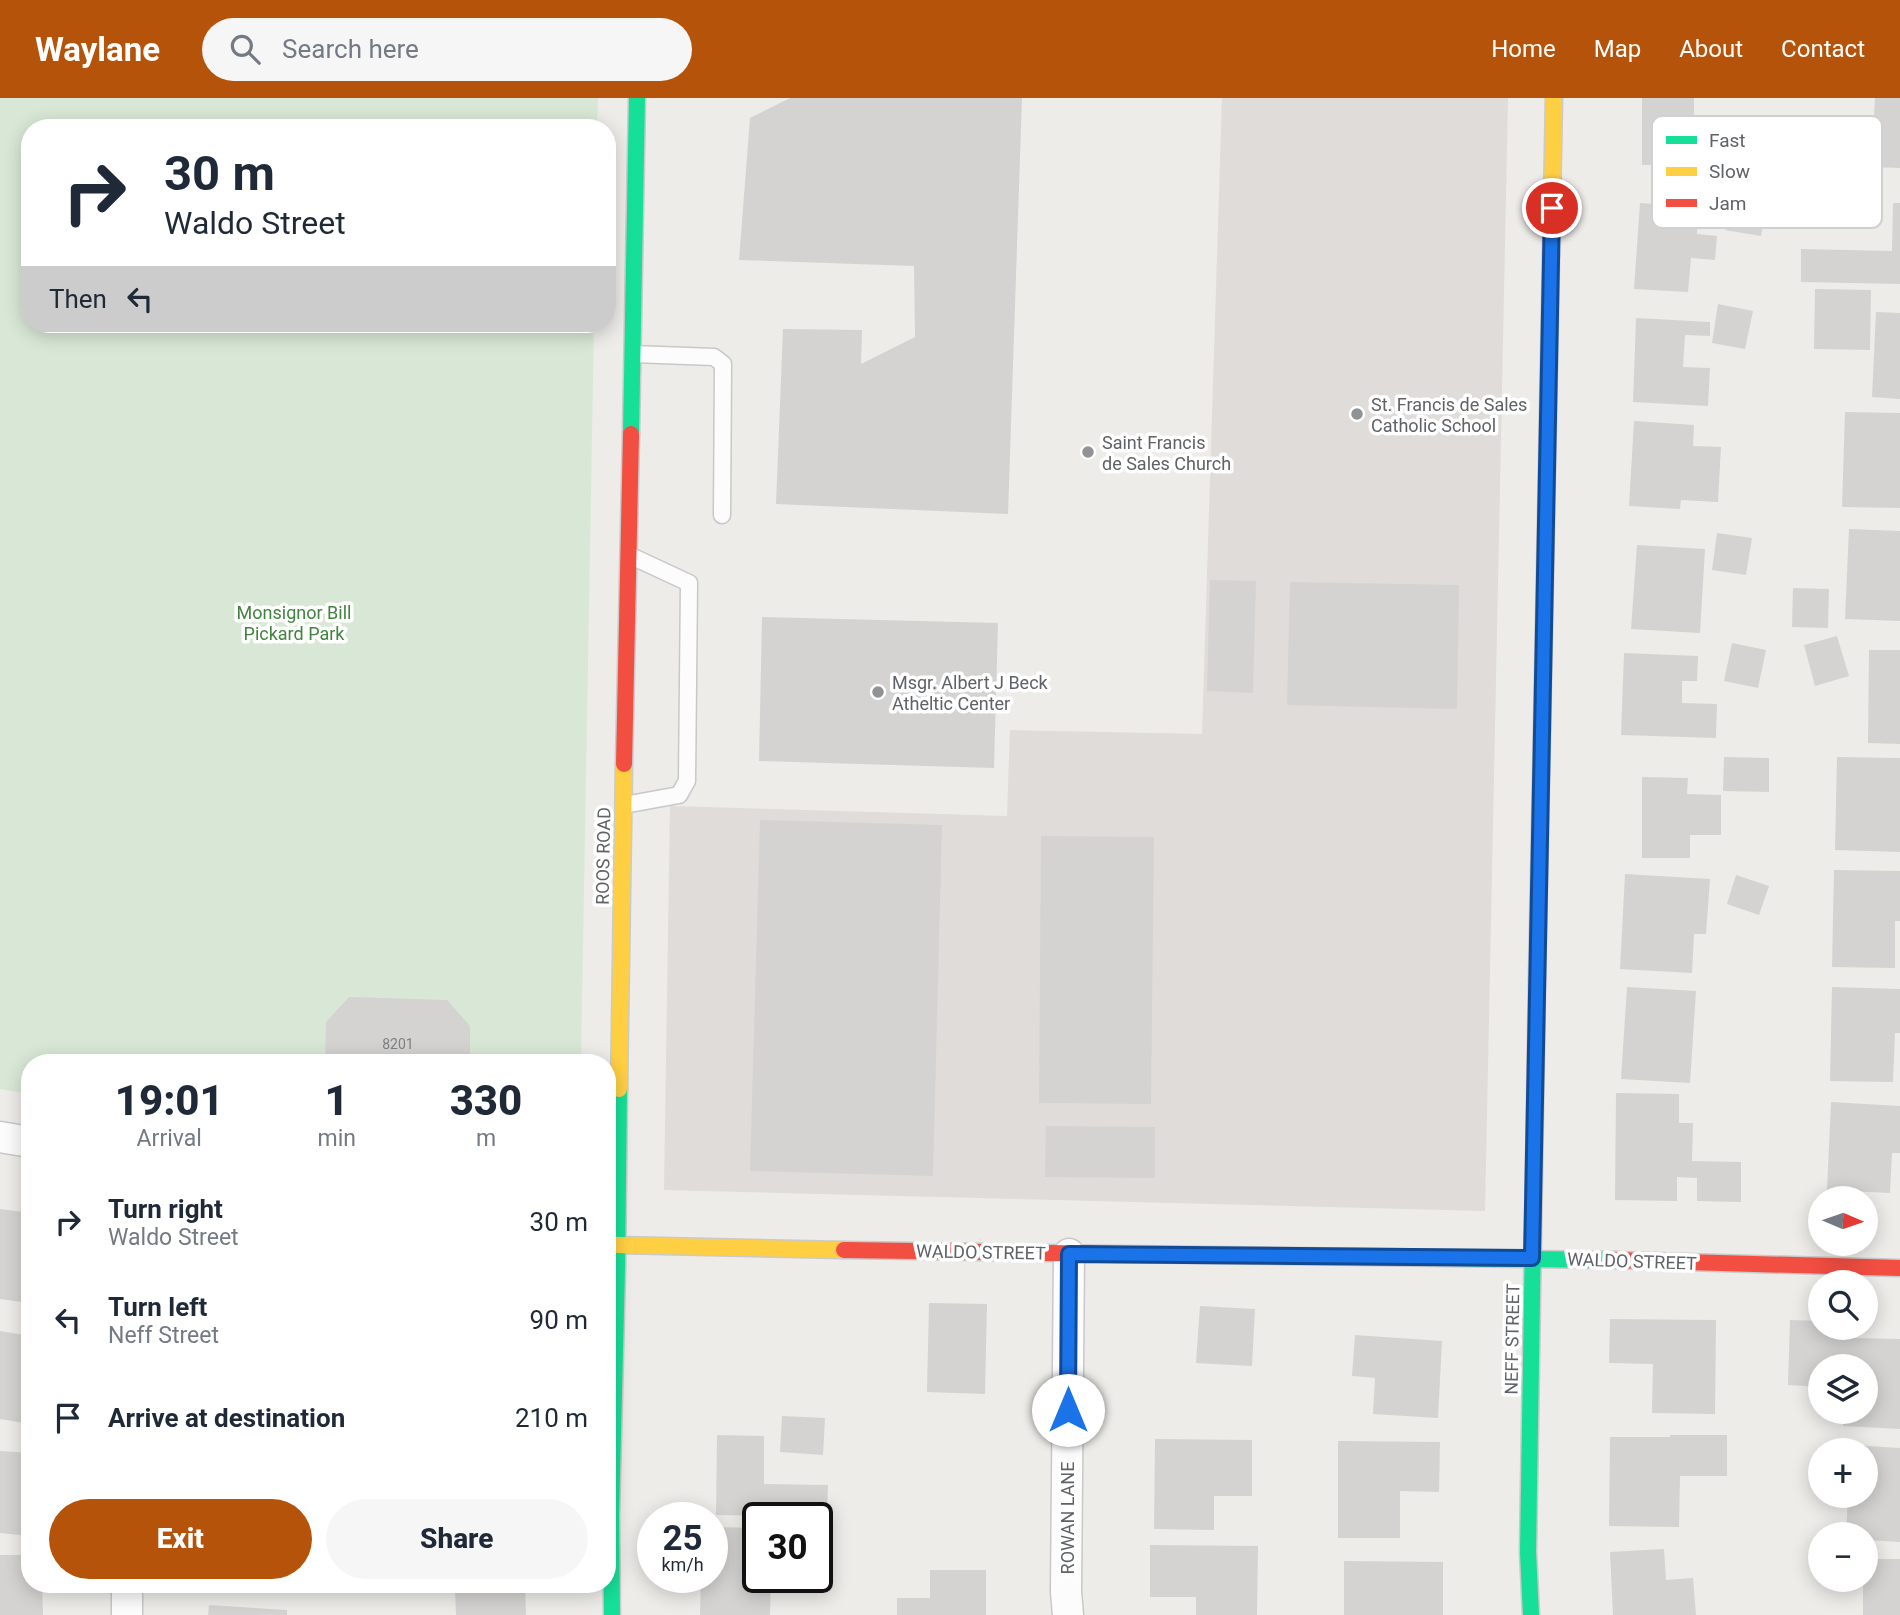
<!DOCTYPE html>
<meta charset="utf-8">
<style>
body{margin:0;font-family:Roboto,sans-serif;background:#f6f6f7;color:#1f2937;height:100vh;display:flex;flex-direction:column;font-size:26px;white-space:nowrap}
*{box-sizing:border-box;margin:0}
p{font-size:23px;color:#747a83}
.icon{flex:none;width:38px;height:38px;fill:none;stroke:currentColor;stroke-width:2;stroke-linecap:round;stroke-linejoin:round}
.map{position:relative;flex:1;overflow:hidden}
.details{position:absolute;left:21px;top:956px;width:595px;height:539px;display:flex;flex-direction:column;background:#fff;border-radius:28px;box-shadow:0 4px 18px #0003}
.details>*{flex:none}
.hud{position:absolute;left:21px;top:21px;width:595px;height:214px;border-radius:28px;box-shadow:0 4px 18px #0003;background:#fff;color:#1f2937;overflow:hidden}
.needle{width:46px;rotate:92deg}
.tools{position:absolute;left:1808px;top:1088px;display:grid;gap:14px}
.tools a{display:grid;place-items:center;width:70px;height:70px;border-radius:50%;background:#fff;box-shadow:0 4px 18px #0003;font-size:35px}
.speed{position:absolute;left:637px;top:1404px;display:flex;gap:14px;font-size:35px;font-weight:700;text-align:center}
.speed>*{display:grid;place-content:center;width:91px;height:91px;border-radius:50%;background:#fff;box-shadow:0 4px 18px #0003;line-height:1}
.speed small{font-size:18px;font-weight:400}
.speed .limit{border:4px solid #111;border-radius:10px;background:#fff;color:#111}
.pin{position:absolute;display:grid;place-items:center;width:60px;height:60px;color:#fff;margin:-30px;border:4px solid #fff;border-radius:50%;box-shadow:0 2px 7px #0007}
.me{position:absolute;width:77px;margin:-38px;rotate:0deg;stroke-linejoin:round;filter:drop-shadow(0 0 5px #0008)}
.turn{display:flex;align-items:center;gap:24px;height:147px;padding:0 28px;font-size:32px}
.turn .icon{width:91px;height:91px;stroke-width:2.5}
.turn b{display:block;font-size:49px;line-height:60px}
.then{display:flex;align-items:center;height:66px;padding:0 28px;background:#0003;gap:14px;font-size:26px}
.eta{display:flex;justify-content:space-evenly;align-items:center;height:119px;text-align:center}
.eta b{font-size:42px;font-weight:800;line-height:49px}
.button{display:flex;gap:14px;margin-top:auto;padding:14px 28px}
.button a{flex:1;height:80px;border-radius:42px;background:#b45309;color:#fff;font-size:28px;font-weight:800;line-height:80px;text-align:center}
.button a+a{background:#f6f6f7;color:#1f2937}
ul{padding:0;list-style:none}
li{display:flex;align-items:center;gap:21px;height:98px;padding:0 28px}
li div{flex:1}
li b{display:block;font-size:26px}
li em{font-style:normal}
header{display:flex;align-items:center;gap:42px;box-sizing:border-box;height:98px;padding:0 35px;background:#b45309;color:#fff}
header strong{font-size:33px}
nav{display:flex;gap:38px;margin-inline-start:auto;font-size:24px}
.search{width:490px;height:63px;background:#f6f6f7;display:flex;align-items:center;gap:18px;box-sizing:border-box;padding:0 24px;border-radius:38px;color:#747a83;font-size:26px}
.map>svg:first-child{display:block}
.education{fill:#dfdcd9}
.green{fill:#d9e8d6}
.building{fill:#d4d3d2}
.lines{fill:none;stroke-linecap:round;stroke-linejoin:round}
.lane-casing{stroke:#c8c8c8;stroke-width:19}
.street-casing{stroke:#c8c8c8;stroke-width:33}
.fast-casing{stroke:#cacaca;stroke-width:19}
.slow-casing{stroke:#cacaca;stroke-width:19}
.jam-casing{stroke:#cacaca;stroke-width:19}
.lane{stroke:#fcfcfc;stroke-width:16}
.street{stroke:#fcfcfc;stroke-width:30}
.fast{stroke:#16e098;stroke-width:16}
.slow{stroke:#ffcf43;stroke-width:16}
.jam{stroke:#f24e42;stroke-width:16}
.route-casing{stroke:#114b97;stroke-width:18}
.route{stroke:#1a73e8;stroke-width:12}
.poi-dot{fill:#919294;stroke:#fff;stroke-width:2.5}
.labels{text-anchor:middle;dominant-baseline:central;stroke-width:7;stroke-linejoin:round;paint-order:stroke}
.number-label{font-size:14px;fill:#7e8082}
.poi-label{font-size:18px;fill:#5f6266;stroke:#fff;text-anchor:start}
.park-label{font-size:18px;fill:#42843f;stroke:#fff}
.street-label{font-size:18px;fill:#5f6266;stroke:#fff}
.key{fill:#fff;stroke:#cfd0d1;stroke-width:2}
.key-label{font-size:19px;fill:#5f6266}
</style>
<header>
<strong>Waylane</strong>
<div class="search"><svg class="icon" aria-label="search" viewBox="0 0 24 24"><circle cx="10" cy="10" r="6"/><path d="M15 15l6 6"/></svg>Search here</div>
<nav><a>Home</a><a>Map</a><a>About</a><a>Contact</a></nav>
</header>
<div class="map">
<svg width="1900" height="1517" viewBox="0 0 1900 1517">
<rect width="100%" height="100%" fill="#edece9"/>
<!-- education -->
<polygon class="education" points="1222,0 1508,0 1485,1113 664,1092 670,708 1007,718 1010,632 1202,636"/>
<!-- green -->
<polygon class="green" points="0,0 598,0 597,30 30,30 30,226 594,226 581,964 30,964 30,996 0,991"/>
<!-- building -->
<g class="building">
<polygon points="790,0 1022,0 1008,416 776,406 783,231 862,232 861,266 915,239 914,168 739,162 750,20"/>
<polygon points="1642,0 1694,0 1694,36 1728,35 1728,83 1689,83 1689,67 1642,67"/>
<polygon points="1875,0 1900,0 1900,70 1871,69"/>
<polygon points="1732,94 1767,100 1761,138 1725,132"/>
<polygon points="1640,105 1698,109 1697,136 1717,138 1715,162 1691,160 1688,194 1634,191"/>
<polygon points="1893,105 1900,105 1900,186 1801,184 1801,151 1892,153"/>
<polygon points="1815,191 1871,192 1870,252 1814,251"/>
<polygon points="1718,206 1753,213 1745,251 1712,245"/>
<polygon points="1876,214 1900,215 1900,301 1872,299"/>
<polygon points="1636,220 1710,224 1710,238 1685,237 1683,269 1710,270 1708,308 1633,304"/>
<polygon points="1845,314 1900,315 1900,410 1842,409"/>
<polygon points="1634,323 1694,327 1693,348 1721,349 1718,404 1681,402 1680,411 1629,408"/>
<polygon points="1849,431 1900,433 1900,523 1845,521"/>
<polygon points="1717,435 1752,440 1746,477 1712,472"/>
<polygon points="1637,447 1705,451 1700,535 1631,531"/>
<polygon points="1210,482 1256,483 1253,595 1207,593"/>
<polygon points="1290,484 1459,487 1457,611 1287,607"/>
<polygon points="1793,490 1829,491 1828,530 1792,529"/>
<polygon points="762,519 998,525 994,670 759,663"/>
<polygon points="1837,538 1849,578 1815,588 1804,547"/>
<polygon points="1732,545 1766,552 1758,590 1724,583"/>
<polygon points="1869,552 1900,552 1900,646 1868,645"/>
<polygon points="1624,555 1698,558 1697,583 1682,583 1682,605 1717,606 1716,640 1621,637"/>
<polygon points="1724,659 1769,660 1769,694 1723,693"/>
<polygon points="1837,659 1900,660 1900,754 1835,752"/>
<polygon points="1642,679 1688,680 1687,696 1721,697 1721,737 1690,737 1690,760 1642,760"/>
<polygon points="760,722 942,727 933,1078 750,1073"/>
<polygon points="1041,738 1154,739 1151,1006 1039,1005"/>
<polygon points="1834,772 1900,773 1900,823 1895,823 1895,870 1832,869"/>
<polygon points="1625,776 1710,781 1706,836 1694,836 1692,875 1620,871"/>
<polygon points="1736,777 1769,788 1759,817 1727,806"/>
<polygon points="1627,889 1696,893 1690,985 1621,981"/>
<polygon points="1832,889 1900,891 1900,935 1895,935 1893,984 1830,983"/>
<polygon points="349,899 447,902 470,928 470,964 325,964 326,924"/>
<polygon points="1616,995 1679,996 1679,1025 1693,1025 1692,1063 1741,1064 1741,1104 1697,1103 1697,1080 1677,1079 1677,1103 1615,1102"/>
<polygon points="1831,1004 1900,1008 1900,1055 1892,1055 1890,1095 1827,1092"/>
<polygon points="1046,1028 1155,1029 1155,1080 1045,1079"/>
<polygon points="0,1111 30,1115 30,1205 0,1201"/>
<polygon points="929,1205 987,1206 985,1296 927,1294"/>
<polygon points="1200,1208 1255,1211 1252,1268 1196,1265"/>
<polygon points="1610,1221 1716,1222 1715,1316 1652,1315 1653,1266 1609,1265"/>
<polygon points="1790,1222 1820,1223 1820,1230 1855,1230 1854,1240 1900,1241 1900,1331 1843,1328 1844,1314 1866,1314 1866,1269 1820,1269 1820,1289 1788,1287"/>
<polygon points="0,1233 30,1238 30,1326 0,1321"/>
<polygon points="1355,1237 1442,1243 1438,1320 1373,1316 1375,1280 1352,1278"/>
<polygon points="782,1318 825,1320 823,1357 780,1354"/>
<polygon points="717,1337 764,1338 764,1386 828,1387 827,1419 716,1417"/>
<polygon points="1670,1337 1727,1337 1727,1378 1680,1378 1679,1429 1609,1428 1610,1339 1670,1339"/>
<polygon points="1155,1341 1252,1342 1252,1398 1214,1398 1214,1432 1154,1431"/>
<polygon points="1338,1343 1440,1344 1439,1394 1400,1393 1400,1440 1338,1440"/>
<polygon points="1852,1347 1900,1350 1900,1444 1866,1442 1866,1437 1846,1437 1848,1398 1866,1398 1866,1353 1851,1353"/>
<polygon points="0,1353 30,1355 30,1438 0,1435"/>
<polygon points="712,1429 758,1430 758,1479 771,1479 770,1517 700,1517 701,1479 712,1479"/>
<polygon points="1150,1447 1258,1448 1257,1517 1196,1517 1196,1499 1150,1499"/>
<polygon points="1664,1451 1666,1482 1693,1480 1696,1517 1613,1517 1610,1454"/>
<polygon points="0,1457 30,1457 30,1486 42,1486 43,1517 0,1517"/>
<polygon points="1866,1461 1900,1461 1900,1517 1863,1517 1863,1482 1866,1482"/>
<polygon points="1344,1463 1443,1464 1443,1517 1344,1517"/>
<polygon points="930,1472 986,1472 986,1517 897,1517 897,1500 930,1500"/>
<polygon points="429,1486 525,1486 526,1517 456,1517 455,1492 430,1492"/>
<polygon points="209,1507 287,1512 287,1517 208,1517"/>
</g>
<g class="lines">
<!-- lane casing -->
<g class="lane-casing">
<g id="lane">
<polyline points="633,256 714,259 723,266 722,417"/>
<polyline points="624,707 679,697 687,683 689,485 631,458"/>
</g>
</g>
<!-- street casing -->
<g class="street-casing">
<g id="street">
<polyline points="0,1039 30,1044"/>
<polyline points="127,1486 127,1517"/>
<polyline points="1068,1517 1066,1494 1069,1156"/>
</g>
</g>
<!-- fast casing -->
<g class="fast-casing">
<g id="fast">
<polyline points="631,336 637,0"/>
<polyline points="1542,631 1551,157"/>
<polyline points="1117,1156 1615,1162"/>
<polyline points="612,1517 611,1418 617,1170 619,991"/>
<polyline points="1531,1517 1528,1454 1537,881"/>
</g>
</g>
<!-- slow casing -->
<g class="slow-casing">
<g id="slow">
<polyline points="1551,157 1554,0"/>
<polyline points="619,991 624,666"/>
<polyline points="607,1145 618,1147 844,1152"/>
</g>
</g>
<!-- jam casing -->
<g class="jam-casing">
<g id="jam">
<polyline points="624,666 631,336"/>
<polyline points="1537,881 1542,631"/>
<polyline points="844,1152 1117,1156"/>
<polyline points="1615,1162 1900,1170"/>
</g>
</g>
<!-- lane -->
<use href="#lane" class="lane"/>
<!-- street -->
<use href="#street" class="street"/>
<!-- fast -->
<use href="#fast" class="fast"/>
<!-- slow -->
<use href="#slow" class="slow"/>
<!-- jam -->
<use href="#jam" class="jam"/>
</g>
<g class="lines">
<!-- route casing -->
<g class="route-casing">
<polyline id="route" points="1068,1312 1069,1156 1532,1160 1552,110"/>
</g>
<!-- route -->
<use href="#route" class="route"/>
</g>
<!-- markers -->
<g class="poi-dot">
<circle cx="1357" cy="316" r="7"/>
<circle cx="1088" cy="354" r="7"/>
<circle cx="878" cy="594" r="7"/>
</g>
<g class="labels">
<!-- number labels -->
<g class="number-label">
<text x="398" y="946">8201</text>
</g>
<!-- poi labels -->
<g class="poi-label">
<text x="1371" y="306">St. Francis de Sales<tspan x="1371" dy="21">Catholic School</tspan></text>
<text x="1102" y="344">Saint Francis<tspan x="1102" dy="21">de Sales Church</tspan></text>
<text x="892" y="584">Msgr. Albert J Beck<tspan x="892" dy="21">Atheltic Center</tspan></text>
</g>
<!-- park labels -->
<g class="park-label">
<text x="294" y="514">Monsignor Bill<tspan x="294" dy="21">Pickard Park</tspan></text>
</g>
<!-- street labels -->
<g class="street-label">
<text transform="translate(603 758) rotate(-89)">ROOS ROAD</text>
<text transform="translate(981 1154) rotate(1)">WALDO STREET</text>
<text transform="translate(1632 1163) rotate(2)">WALDO STREET</text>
<text transform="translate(1512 1241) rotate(-89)">NEFF STREET</text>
<text transform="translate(1067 1420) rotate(-90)">ROWAN LANE</text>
</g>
</g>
<!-- legend -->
<rect x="1652" y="18" width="230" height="112" rx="10" class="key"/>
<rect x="1666" y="38" width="31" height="8" fill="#16e098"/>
<rect x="1666" y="69" width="31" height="9" fill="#ffcf43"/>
<rect x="1666" y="101" width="31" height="8" fill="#f24e42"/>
<g class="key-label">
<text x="1709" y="49">Fast</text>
<text x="1709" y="80">Slow</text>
<text x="1709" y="112">Jam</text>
</g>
</svg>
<div class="tools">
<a><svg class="needle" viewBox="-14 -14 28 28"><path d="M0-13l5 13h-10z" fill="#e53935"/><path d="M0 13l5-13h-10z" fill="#747a83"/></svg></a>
<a><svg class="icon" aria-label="search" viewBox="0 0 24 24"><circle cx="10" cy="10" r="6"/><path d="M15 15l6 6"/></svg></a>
<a><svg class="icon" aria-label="layers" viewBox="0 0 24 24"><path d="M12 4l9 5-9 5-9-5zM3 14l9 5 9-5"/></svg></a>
<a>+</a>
<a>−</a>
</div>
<div class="speed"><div>25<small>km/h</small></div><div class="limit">30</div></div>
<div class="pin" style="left:1552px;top:110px;background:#d93025"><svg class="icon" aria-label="arrive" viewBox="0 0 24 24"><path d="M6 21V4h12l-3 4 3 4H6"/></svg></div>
<svg class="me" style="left:1068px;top:1312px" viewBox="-20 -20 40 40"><circle r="19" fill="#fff"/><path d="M0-13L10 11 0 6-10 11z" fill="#1a73e8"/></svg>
<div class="hud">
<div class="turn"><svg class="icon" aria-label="right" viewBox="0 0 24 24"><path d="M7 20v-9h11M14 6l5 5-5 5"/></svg><div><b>30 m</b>Waldo Street</div></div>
<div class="then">Then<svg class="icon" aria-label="left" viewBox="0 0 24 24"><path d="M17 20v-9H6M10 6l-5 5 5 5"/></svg></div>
</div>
<section class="details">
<div class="eta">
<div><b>19:01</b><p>Arrival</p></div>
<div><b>1</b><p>min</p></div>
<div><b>330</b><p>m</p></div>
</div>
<ul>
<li><svg class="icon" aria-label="right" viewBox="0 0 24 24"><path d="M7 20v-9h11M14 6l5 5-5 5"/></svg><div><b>Turn right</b><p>Waldo Street</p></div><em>30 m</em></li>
<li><svg class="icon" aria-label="left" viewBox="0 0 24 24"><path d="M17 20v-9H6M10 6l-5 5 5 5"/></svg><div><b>Turn left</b><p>Neff Street</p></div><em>90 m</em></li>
<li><svg class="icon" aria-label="arrive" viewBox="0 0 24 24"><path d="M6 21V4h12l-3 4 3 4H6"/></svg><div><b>Arrive at destination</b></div><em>210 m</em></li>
</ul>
<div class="button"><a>Exit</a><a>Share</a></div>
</section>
</div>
